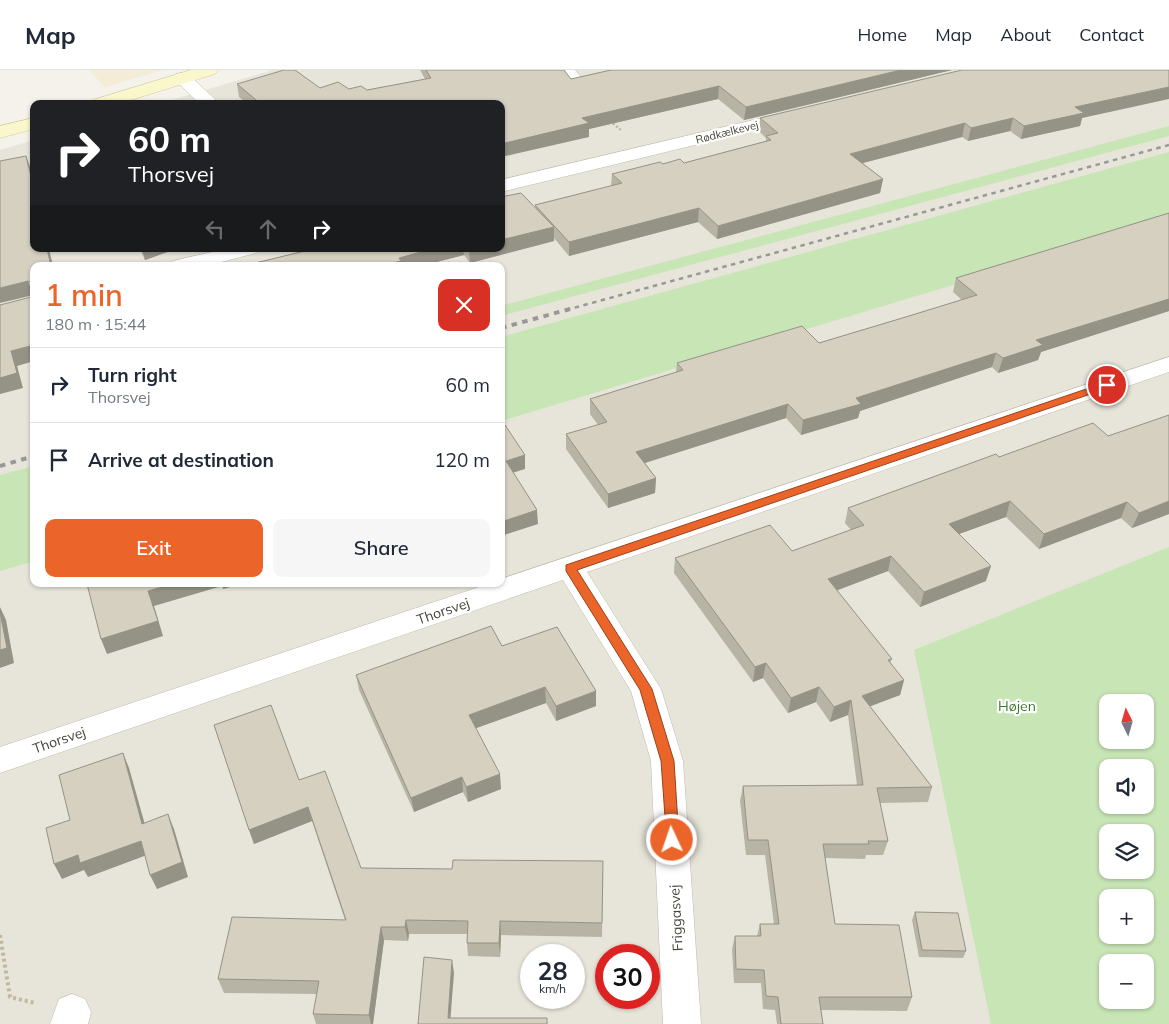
<!DOCTYPE html>
<meta charset="utf-8">
<style>
body{margin:0;font-family:Mulish,sans-serif;background:#f6f6f7;color:#1f2937;height:100vh;display:flex;flex-direction:column;font-size:19px;white-space:nowrap}
*{box-sizing:border-box;margin:0}
p{font-size:16px;color:#747a83}
.icon{flex:none;width:28px;height:28px;fill:none;stroke:currentColor;stroke-width:2;stroke-linecap:round;stroke-linejoin:round}
.map{position:relative;flex:1;overflow:hidden}
.drawer{position:absolute;left:30px;top:192px;width:475px;height:325px;display:flex;flex-direction:column;background:#fff;border-radius:10px;box-shadow:0 1px 4px #0004}
.drawer>*{flex:none}
.guide{position:absolute;left:30px;top:30px;width:475px;height:152px;border-radius:10px;box-shadow:0 1px 4px #0004;background:#202124;color:#fff;overflow:hidden}
.needle{width:32px;rotate:355deg}
.buttons{position:absolute;left:1099px;top:624px;display:grid;gap:10px}
.buttons a{display:grid;place-items:center;width:55px;height:55px;border-radius:10px;background:#fff;box-shadow:0 1px 4px #0004;font-size:25px}
.speed{position:absolute;left:520px;top:874px;display:flex;gap:10px;font-size:25px;font-weight:700;text-align:center}
.speed>*{display:grid;place-content:center;width:65px;height:65px;border-radius:50%;background:#fff;box-shadow:0 1px 4px #0004;line-height:1}
.speed small{font-size:12px;font-weight:400}
.speed .limit{border:8px solid #d22;background:#fff;color:#111}
.pin{position:absolute;display:grid;place-items:center;width:42px;height:42px;color:#fff;margin:-21px;border:2px solid #fff;border-radius:50%;box-shadow:0 1px 5px #0007}
.me{position:absolute;width:55px;margin:-28px;rotate:357deg;stroke-linejoin:round;filter:drop-shadow(0 0 4px #0008)}
.turn{display:flex;align-items:center;gap:18px;height:105px;padding:0 15px;font-size:22px}
.turn .icon{width:65px;height:65px;stroke-width:2.5}
.turn b{display:block;font-size:35px;line-height:42px}
.lanes{display:flex;align-items:center;height:48px;padding:0 15px;background:#0003;justify-content:center;gap:25px;direction:ltr}
.lanes .off{opacity:.35}
.round{display:grid;place-items:center;flex:none;width:52px;height:52px;border-radius:10px;background:#f6f6f7}
.summary{display:flex;align-items:center;justify-content:space-between;height:85px;padding:0 15px}
h1{font-size:30px;font-weight:600;line-height:38px;color:#eb652a}
.button{display:flex;gap:10px;margin-top:auto;padding:10px 15px}
.button a{flex:1;height:58px;border-radius:10px;background:#eb652a;color:#fff;font-size:20px;font-weight:600;line-height:58px;text-align:center}
.button a+a{background:#f6f6f7;color:#1f2937}
ul{padding:0;list-style:none}
li{display:flex;align-items:center;gap:15px;height:75px;padding:0 15px;border-top:1px solid #e0e1e3}
li div{flex:1}
li b{display:block;font-size:19px}
li em{font-style:normal}
header{display:flex;align-items:center;gap:30px;box-sizing:border-box;height:70px;padding:0 25px;background:#fff;border-bottom:1px solid #e0e1e3}
header strong{font-size:24px}
nav{display:flex;gap:28px;margin-inline-start:auto;font-size:18px}
.map>svg:first-child{display:block}
.residential{fill:#e7e5d9;fill-rule:evenodd}
.commercial{fill:#f4ecd7}
.green{fill:#c8e5b6;fill-rule:evenodd}
.lines{fill:none;stroke-linecap:round;stroke-linejoin:round}
.street-casing{stroke:#bfbbad;stroke-width:1}
.secondary-casing{stroke:#d0cb9d;stroke-width:1}
.path-far1{stroke:#c0b99f;stroke-width:2.5;stroke-dasharray:2 2;stroke-linecap:butt}
.path{stroke:#c0b99f;stroke-width:4;stroke-dasharray:3 3;stroke-linecap:butt}
.street{fill:#fff;fill-rule:evenodd}
.secondary{fill:#fbf7cd;fill-rule:evenodd}
.rail-far1{stroke:#989898;stroke-width:2.5;stroke-dasharray:4.5 4.5;stroke-linecap:butt}
.rail{stroke:#989898;stroke-width:4;stroke-dasharray:5.5 5.5;stroke-linecap:butt}
.wall{fill:#b7b3a5}
.shaded-wall{fill:#959286}
.building{fill:#d5d0c0;stroke:#959286}
.route{fill:#eb652a;stroke:#99421b}
.labels{text-anchor:middle;dominant-baseline:central;stroke-width:4.5;stroke-linejoin:round;paint-order:stroke}
.far-street-label{font-size:11px;fill:#474439;stroke:#fff}
.street-label{font-size:14px;fill:#474439;stroke:#fff}
.park-label{font-size:14px;fill:#3f762f;stroke:#fff}
</style>
<header>
<strong>Map</strong>
<nav><a>Home</a><a>Map</a><a>About</a><a>Contact</a></nav>
</header>
<div class="map">
<svg width="1169" height="954" viewBox="0 0 1169 954">
<rect width="100%" height="100%" fill="#f4f2ea"/>
<!-- residential -->
<path class="residential" d="M273,0H1169V954H0V80L34,70V179H501V34H158ZM34,196H501V514H34ZM1108,632H1145V670H1108ZM1108,698H1145V735H1108ZM1108,762H1145V800H1108ZM1108,828H1145V865H1108ZM531,885H574V928H531ZM606,885H649V928H606ZM1108,892H1145V930H1108Z"/>
<!-- commercial -->
<polygon class="commercial" points="89,0 163,0 105,17"/>
<!-- green -->
<g class="green">
<polygon points="1169,56 1169,66 501,246 501,236"/>
<polygon points="1169,82 1169,150 501,351 501,267"/>
<polygon points="34,396 34,491 0,501 0,405"/>
<path d="M1169,477V954H991L914,580ZM1108,632H1145V670H1108ZM1108,698H1145V735H1108ZM1108,762H1145V800H1108ZM1108,828H1145V865H1108ZM1108,892H1145V930H1108Z"/>
</g>
<g class="lines">
<!-- street casing -->
<g class="street-casing">
<g id="street">
<polygon points="557,0 575,0 580,6 577,10 565,10"/>
<polygon points="182,3 188,4 220,34 200,34 173,8 176,4"/>
<polygon points="796,40 802,41 805,45 802,49 501,122 501,110"/>
<polygon points="225,179 260,179 256,183 206,196 170,196 173,191"/>
<polygon points="1169,287 1169,302 587,502 661,619 683,691 701,954 663,954 651,691 631,621 563,510 0,703 0,677 488,514 501,514 501,509"/>
<polygon points="72,924 85,929 91,942 88,954 50,954 59,929"/>
</g>
</g>
<!-- secondary casing -->
<g class="secondary-casing">
<g id="secondary">
<polygon points="191,0 218,0 215,4 118,34 90,34 93,30"/>
<polygon points="34,48 34,59 0,68 0,56"/>
</g>
</g>
<!-- path-far1 -->
<polyline class="path-far1" points="610,51 621,60"/>
<!-- path -->
<polyline class="path" points="0,865 10,927 35,933"/>
<!-- street -->
<use href="#street" class="street"/>
<!-- secondary -->
<use href="#secondary" class="secondary"/>
<!-- rail-far1 -->
<polyline class="rail-far1" points="566,240 1169,75"/>
<!-- rail -->
<g class="rail">
<polyline points="501,258 570,239"/>
<polyline points="0,396 34,386"/>
</g>
</g>
<!-- wall -->
<g class="wall">
<polygon points="420,0 564,0 571,9 611,0 952,0 744,50 718,29 589,59 589,67 501,34 248,34 239,27 237,14 367,20 425,9"/>
<polygon points="760,48 1082,48 1080,56 1021,69 1010,61 968,71 962,67 862,93 883,109 880,123 717,169 698,152 569,186 554,168 554,171 470,193 464,185 421,196 243,196 313,179 501,179 535,138 535,135 611,116 612,104 663,94 684,93 766,71 766,68 759,61"/>
<polygon points="1169,143 1169,241 1041,282 1038,290 998,303 992,297 860,341 858,348 801,365 786,348 645,393 656,408 655,423 608,438 566,379 566,364 598,355 590,344 590,329 676,302 677,293 819,273 962,230 953,222 956,208"/>
<polygon points="140,179 176,179 145,190"/>
<polygon points="999,387 1169,444 1132,458 1121,448 1039,479 1006,447 959,464 986,511 920,537 888,501 836,520 892,589 890,593 904,610 900,625 870,636 932,717 928,732 880,733 888,771 883,785 866,785 865,789 825,788 835,854 912,927 907,941 821,940 823,954 777,954 775,940 763,939 761,913 734,913 732,879 735,866 757,866 760,854 774,854 765,785 746,785 740,731 743,716 857,715 848,645 830,652 816,632 788,643 763,608 753,612 674,503 675,488 792,481 851,460 845,453 848,438"/>
<polygon points="502,576 596,621 596,636 556,651 546,633 476,658 501,719 468,732 463,722 414,742 359,620 356,605"/>
<polygon points="214,655 299,710 361,798 452,799 603,791 602,867 501,865 500,887 468,886 467,873 467,864 409,864 408,871 384,870 373,954 316,954 313,944 317,924 224,923 218,909 345,850 312,751 254,774"/>
<polygon points="915,842 966,881 963,888 919,887 912,850"/>
</g>
<!-- shaded-wall -->
<g class="shaded-wall">
<polygon points="901,0 952,0 744,50 746,37"/>
<polygon points="719,16 718,29 589,59 589,67 501,87 501,74 582,48"/>
<polygon points="1169,17 1169,29 1082,48 1080,56 1021,69 1024,56 1075,37"/>
<polygon points="1013,48 1010,61 968,71 971,58"/>
<polygon points="965,53 962,67 848,97 850,84"/>
<polygon points="26,86 31,99 34,112 34,119"/>
<polygon points="883,109 880,123 717,169 718,156"/>
<polygon points="699,138 698,152 569,186 569,172"/>
<polygon points="554,157 554,171 470,193 469,179 501,179 501,170"/>
<polygon points="47,179 49,179 53,196 51,196"/>
<polygon points="142,179 176,179 145,190"/>
<polygon points="432,179 463,179 464,185 421,196 380,196 399,188"/>
<polygon points="28,211 34,225 0,233 0,218"/>
<polygon points="1169,229 1169,241 1041,282 1038,290 998,303 1003,288 1036,270"/>
<polygon points="34,275 34,291 17,296 23,318 0,324 0,308 11,281"/>
<polygon points="996,283 992,297 860,341 858,348 801,365 803,350 856,328"/>
<polygon points="788,334 786,348 635,396 636,382"/>
<polygon points="525,385 525,399 506,405 506,391"/>
<polygon points="656,408 655,423 608,438 608,424"/>
<polygon points="1010,431 1006,447 945,469 949,454"/>
<polygon points="1169,431 1169,444 1132,458 1139,443"/>
<polygon points="1127,432 1121,448 1039,479 1044,464"/>
<polygon points="537,440 538,454 501,466 501,452"/>
<polygon points="891,486 888,501 825,525 828,509"/>
<polygon points="991,496 986,511 920,537 924,522"/>
<polygon points="173,514 221,514 222,516 154,536 163,566 107,584 101,569 148,521"/>
<polygon points="222,514 241,514 223,519"/>
<polygon points="0,537 6,550 14,593 0,598"/>
<polygon points="766,593 763,608 753,612 755,597"/>
<polygon points="904,610 900,625 858,641 862,626"/>
<polygon points="545,617 546,633 471,660 469,645"/>
<polygon points="819,617 816,632 788,643 791,628"/>
<polygon points="596,621 596,636 556,651 556,636"/>
<polygon points="851,630 848,645 830,652 834,637"/>
<polygon points="123,683 129,698 149,769 142,754"/>
<polygon points="500,704 501,719 468,732 466,717"/>
<polygon points="462,707 463,722 414,742 411,728"/>
<polygon points="308,737 312,751 254,774 249,760"/>
<polygon points="168,744 174,759 188,807 157,819 150,805"/>
<polygon points="141,771 147,785 88,807 84,800 62,809 54,794 78,785"/>
<polygon points="406,850 409,864 408,871 405,857"/>
<polygon points="500,851 501,865 500,887 499,873"/>
<polygon points="381,857 384,870 373,954 371,954 369,945"/>
<polygon points="452,890 454,903 450,954 448,948"/>
</g>
<!-- building -->
<g class="building">
<polygon points="284,0 295,0 320,18 338,12 349,19 361,16 367,20 431,8 426,0 564,0 571,9 611,0 901,0 746,37 719,16 582,48 589,53 501,74 501,34 261,34 237,14"/>
<polygon points="962,0 1169,0 1169,17 1075,37 1084,43 1024,56 1013,48 971,58 965,53 850,84 883,109 718,156 699,138 569,172 535,135 622,113 612,104 660,92 663,94 680,89 684,93 771,70 766,66 778,63 760,48"/>
<polygon points="26,86 34,119 34,179 47,179 51,196 34,196 34,275 11,281 17,303 0,308 0,235 31,227 31,213 28,211 0,218 0,91"/>
<polygon points="521,123 554,157 501,170 501,127"/>
<polygon points="1169,143 1169,229 1036,270 1043,275 1003,288 996,283 856,328 861,334 803,350 788,334 636,382 656,408 608,424 566,364 607,352 590,329 683,300 677,293 802,256 819,273 909,246 977,225 956,208"/>
<polygon points="313,179 432,179 399,188 401,191 380,196 243,196"/>
<polygon points="1169,345 1169,431 1139,443 1127,432 1044,464 1010,431 949,454 991,496 924,522 891,486 828,509 892,589 888,590 904,610 862,626 932,717 877,718 888,771 868,771 869,774 823,774 835,854 899,855 912,927 819,927 823,954 781,954 778,927 766,926 764,900 736,899 735,866 761,866 760,854 779,854 768,770 748,770 743,716 863,715 851,630 834,637 819,617 791,628 766,593 755,597 675,488 770,455 792,481 864,455 848,438 996,384 999,387 1093,353 1108,366"/>
<polygon points="505,355 525,385 506,391 537,440 501,452 501,356"/>
<polygon points="87,514 173,514 148,521 158,551 101,569"/>
<polygon points="0,542 7,578 0,580"/>
<polygon points="491,556 502,576 557,557 596,621 556,636 545,617 469,645 500,704 466,717 462,707 411,728 356,605"/>
<polygon points="271,635 299,710 325,701 361,798 452,799 453,790 603,791 602,853 500,851 499,873 467,873 468,851 406,850 405,857 381,857 369,945 313,944 319,911 218,909 232,847 346,850 308,737 249,760 214,655"/>
<polygon points="123,683 142,754 168,744 182,792 150,805 141,771 80,793 78,785 54,794 46,758 70,750 59,705"/>
<polygon points="915,842 958,843 966,881 922,880"/>
<polygon points="424,887 452,890 448,948 547,948 547,954 418,954"/>
</g>
<!-- route -->
<polygon class="route" points="1107,312 1112,315 1111,317 577,500 652,619 674,691 679,770 677,774 672,776 667,774 661,691 640,620 566,501 566,495"/>
<g class="labels">
<!-- far-street labels -->
<g class="far-street-label">
<text transform="translate(727 62) rotate(-14)">Rødkælkevej</text>
</g>
<!-- street labels -->
<g class="street-label">
<text transform="translate(443 541) rotate(-19)">Thorsvej</text>
<text transform="translate(59 670) rotate(-19)">Thorsvej</text>
<text transform="translate(676 848) rotate(-93)">Friggasvej</text>
</g>
<!-- park labels -->
<g class="park-label">
<text x="1017" y="636">Højen</text>
</g>
</g>
</svg>
<div class="buttons">
<a><svg class="needle" viewBox="-14 -14 28 28"><path d="M0-13l5 13h-10z" fill="#e53935"/><path d="M0 13l5-13h-10z" fill="#747a83"/></svg></a>
<a><svg class="icon" aria-label="sound" viewBox="0 0 24 24"><path d="M4 9h4l5-4v14l-5-4H4zM17 9q2 3 0 6"/></svg></a>
<a><svg class="icon" aria-label="layers" viewBox="0 0 24 24"><path d="M12 4l9 5-9 5-9-5zM3 14l9 5 9-5"/></svg></a>
<a>+</a>
<a>−</a>
</div>
<div class="speed"><div>28<small>km/h</small></div><div class="limit">30</div></div>
<div class="pin" style="left:1107px;top:315px;background:#d93025"><svg class="icon" aria-label="arrive" viewBox="0 0 24 24"><path d="M6 21V4h12l-3 4 3 4H6"/></svg></div>
<svg class="me" style="left:672px;top:770px" viewBox="-20 -20 40 40"><circle r="17" fill="#eb652a" stroke="#fff" stroke-width="3"/><path d="M0-11L8 9 0 5-8 9z" fill="#fff"/></svg>
<div class="guide">
<div class="turn"><svg class="icon" aria-label="right" viewBox="0 0 24 24"><path d="M7 20v-9h11M14 6l5 5-5 5"/></svg><div><b>60 m</b>Thorsvej</div></div>
<div class="lanes"><svg class="icon off" aria-label="left" viewBox="0 0 24 24"><path d="M17 20v-9H6M10 6l-5 5 5 5"/></svg><svg class="icon off" aria-label="ahead" viewBox="0 0 24 24"><path d="M12 20V5M6 11l6-6 6 6"/></svg><svg class="icon" aria-label="right" viewBox="0 0 24 24"><path d="M7 20v-9h11M14 6l5 5-5 5"/></svg></div>
</div>
<section class="drawer">
<div class="summary"><div><h1>1 min</h1><p>180 m · 15:44</p></div><a class="round" style="background:#d93025;color:#fff"><svg class="icon" aria-label="close" viewBox="0 0 24 24"><path d="M6 6l12 12M18 6L6 18"/></svg></a></div>
<ul>
<li><svg class="icon" aria-label="right" viewBox="0 0 24 24"><path d="M7 20v-9h11M14 6l5 5-5 5"/></svg><div><b>Turn right</b><p>Thorsvej</p></div><em>60 m</em></li>
<li><svg class="icon" aria-label="arrive" viewBox="0 0 24 24"><path d="M6 21V4h12l-3 4 3 4H6"/></svg><div><b>Arrive at destination</b></div><em>120 m</em></li>
</ul>
<div class="button"><a>Exit</a><a>Share</a></div>
</section>
</div>
